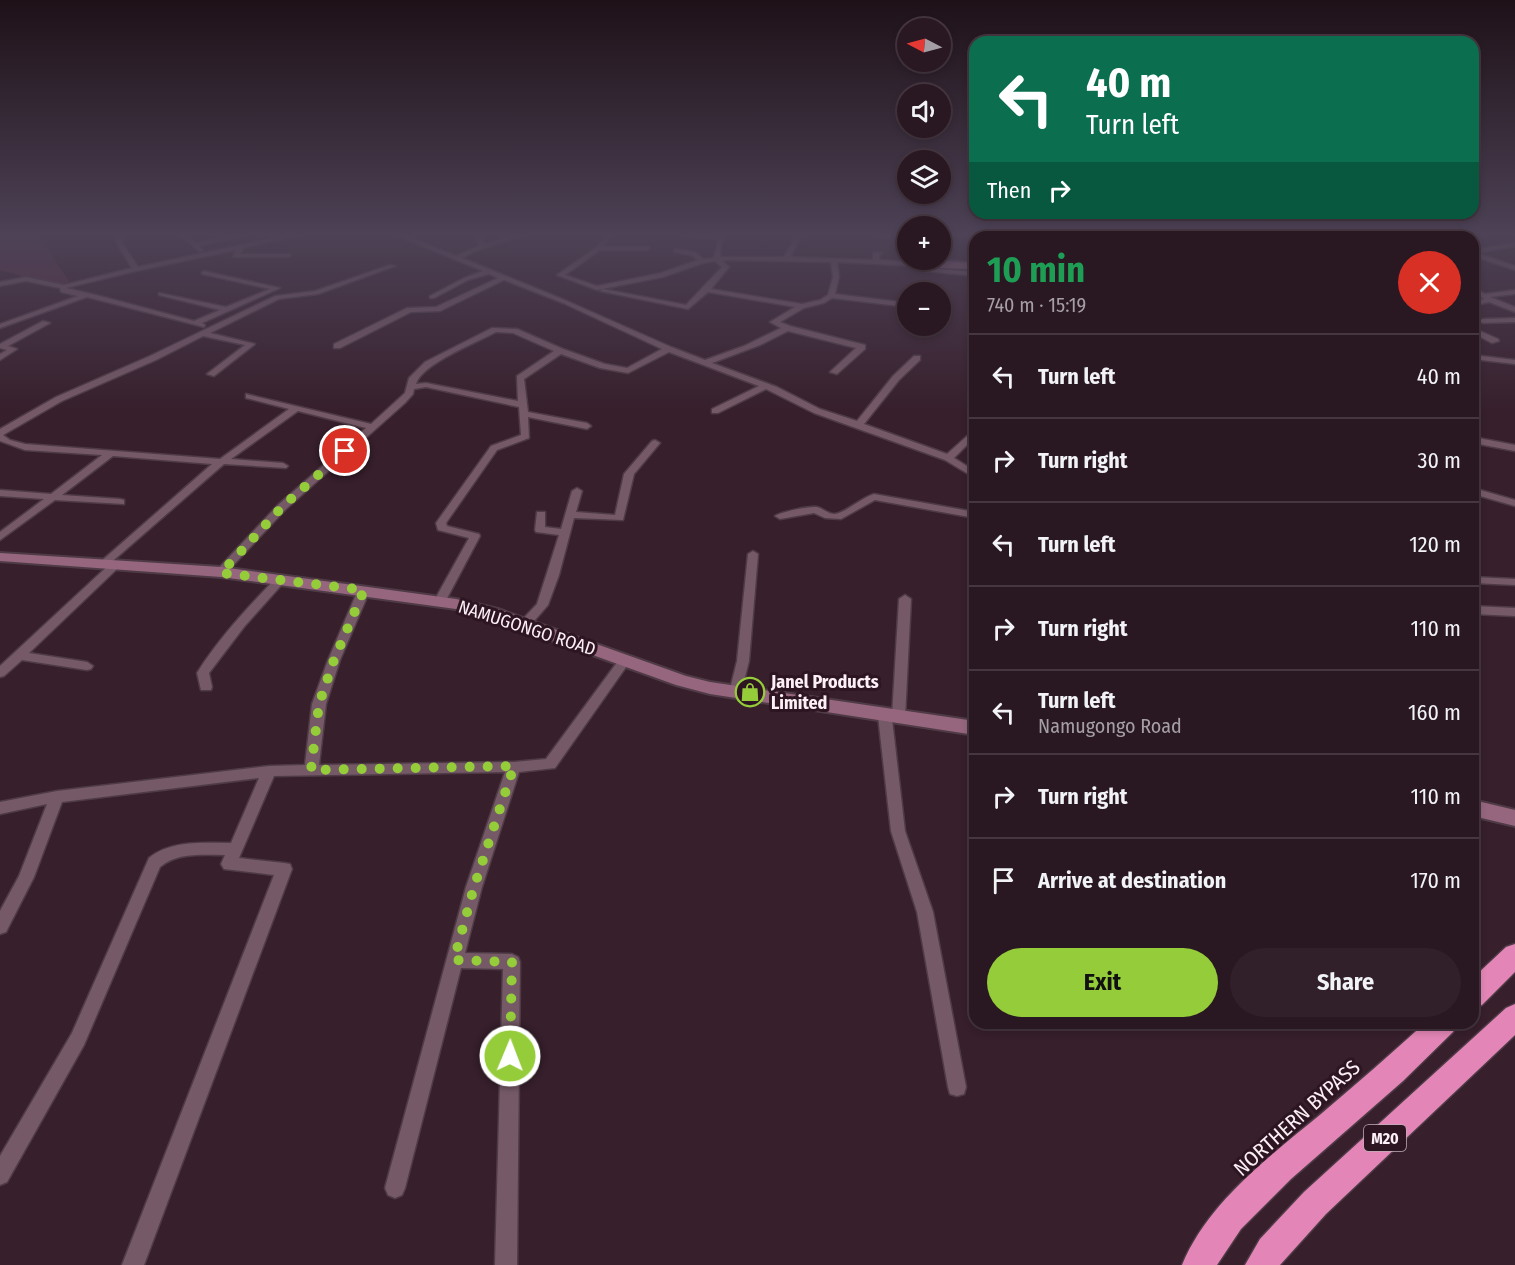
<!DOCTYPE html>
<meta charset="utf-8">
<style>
body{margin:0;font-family:"Fira Sans Condensed",sans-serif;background:#31202a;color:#f1f3f6;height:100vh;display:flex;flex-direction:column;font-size:22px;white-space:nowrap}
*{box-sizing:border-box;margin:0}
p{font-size:20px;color:#a59fa5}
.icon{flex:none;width:33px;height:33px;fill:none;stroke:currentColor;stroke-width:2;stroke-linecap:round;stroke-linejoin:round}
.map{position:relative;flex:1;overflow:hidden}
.drawer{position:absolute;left:969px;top:231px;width:510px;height:798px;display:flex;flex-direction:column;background:#291721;border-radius:18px;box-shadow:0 3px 9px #0003,0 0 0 2px #45363f}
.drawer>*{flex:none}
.hud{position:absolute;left:969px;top:36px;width:510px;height:183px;border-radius:18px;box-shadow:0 3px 9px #0003,0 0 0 2px #45363f;background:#0b6e4f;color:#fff;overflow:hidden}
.needle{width:39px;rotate:276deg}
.buttons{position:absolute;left:897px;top:18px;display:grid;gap:12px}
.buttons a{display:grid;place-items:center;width:54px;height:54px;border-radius:50%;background:#291721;box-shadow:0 3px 9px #0003,0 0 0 2px #45363f;font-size:30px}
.pin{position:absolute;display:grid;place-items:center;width:51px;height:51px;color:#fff;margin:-26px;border:3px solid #fff;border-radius:50%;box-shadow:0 2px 6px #0007}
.me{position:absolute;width:66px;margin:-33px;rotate:1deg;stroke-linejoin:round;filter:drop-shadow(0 0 4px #0008)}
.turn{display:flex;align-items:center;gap:21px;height:126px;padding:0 18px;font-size:27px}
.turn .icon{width:78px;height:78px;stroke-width:2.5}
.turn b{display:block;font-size:42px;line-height:51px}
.then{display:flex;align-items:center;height:57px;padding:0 18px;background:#0003;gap:12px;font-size:22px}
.round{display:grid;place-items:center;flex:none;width:63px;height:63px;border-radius:32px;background:#31202a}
.headline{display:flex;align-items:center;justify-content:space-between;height:102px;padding:0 18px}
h1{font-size:36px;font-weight:700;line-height:45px;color:#1e9e55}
.cta{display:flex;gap:12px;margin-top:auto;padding:12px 18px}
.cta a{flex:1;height:69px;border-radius:36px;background:#95cc3a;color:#111;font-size:24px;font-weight:700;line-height:69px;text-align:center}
.cta a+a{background:#31202a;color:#f1f3f6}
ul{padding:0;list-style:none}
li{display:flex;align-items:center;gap:18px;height:84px;padding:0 18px;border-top:2px solid #45363f}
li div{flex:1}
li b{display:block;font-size:22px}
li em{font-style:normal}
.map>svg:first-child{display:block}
.green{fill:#562a42}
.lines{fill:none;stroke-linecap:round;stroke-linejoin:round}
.street-casing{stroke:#4f3b46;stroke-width:3}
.secondary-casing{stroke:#4f3b46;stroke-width:4}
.highway-casing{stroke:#4f3b46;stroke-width:3}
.street{fill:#755967;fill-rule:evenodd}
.secondary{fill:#96667f;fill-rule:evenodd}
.highway{fill:#e386b7;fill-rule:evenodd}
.route{stroke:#95cc3a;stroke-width:10;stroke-dasharray:0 18}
.labels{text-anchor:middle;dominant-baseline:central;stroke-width:6;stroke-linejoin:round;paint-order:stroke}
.shield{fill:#2d1622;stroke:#bfaeb6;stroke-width:1.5}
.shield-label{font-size:16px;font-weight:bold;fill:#fdeff6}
.street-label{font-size:18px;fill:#fdeff6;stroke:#2d1622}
.poi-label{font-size:18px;font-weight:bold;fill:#fdeff6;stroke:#2d1622;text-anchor:start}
.near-street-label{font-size:21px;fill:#fdeff6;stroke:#2d1622}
</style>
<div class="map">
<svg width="1515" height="1265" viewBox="0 0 1515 1265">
<rect width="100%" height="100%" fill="#371f2c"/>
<!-- green -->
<polygon class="green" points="0,235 39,235 75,291 0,270"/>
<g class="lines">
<!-- street casing -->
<g class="street-casing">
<g id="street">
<polygon points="116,235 122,235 123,244 138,267 287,235 300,235 243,248 240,254 290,254 291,255 288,257 233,257 236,250 136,271 66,288 100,296 194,321 220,310 159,295 159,293 226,307 270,289 202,274 202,272 204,271 280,288 202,323 205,325 204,327 87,297 0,328 0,324 78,296 61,292 60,288 26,281 0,286 0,282 26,277 64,285 132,268 117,244"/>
<polygon points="180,235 187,235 196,243 233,235 246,235 199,246 203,250 200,252"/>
<path d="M395,235H404L456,256L478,246L477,235H483L484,244L514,235H523L473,252L462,258L567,301L671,347L705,360L744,346L781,328L770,322L795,307L708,292L688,309L600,291L603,289L686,305L722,267L715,261L703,263L663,277L597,290L557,275L597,247L606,235H612L604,246H647L650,248L647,250H600L565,275L597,286L661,273L698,260L691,255L674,252V250L676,249L695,252L703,259L714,258L718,239L681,235H725L721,246L720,257H784L796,235H802L790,257L873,260V252L883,253L879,255L880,260L938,264L939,265L936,267L837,262L839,277L835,294L908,303V307L832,298L824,303L804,308L780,322L790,326L865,345V349L837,374L830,372L856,348L788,331L760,345L712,363L777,387L820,409L857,421L893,376L914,356H920V360L899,380L864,424L947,454L975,429V437L954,458L975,471V478L945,460L814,413L766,389L718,413H712V409L759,386L669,352L628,373L600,368L561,354L524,379L528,412L587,423L591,426L587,429L528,417L529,438L497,450L446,523L447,526L479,534L480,536L444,604H436L434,601L469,538L438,530L436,523L491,446L521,435L519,407L426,387L414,389L413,394L405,403L286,509L225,574H217L215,572L278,505L366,428L298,411L231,459L283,463L288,466L286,468L224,464L107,566L103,567L98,564L212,464L113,456L62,495L120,499L124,500V504L55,500L0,540V532L44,499L0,496V490L51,494L102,455L25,450L0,441V429L56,397L150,356L275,296L315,291L390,265L395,266L318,294L279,299L210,333L255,344L214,376L207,374L245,345L203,336L156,360L62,401L3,435L10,440L25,444L220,459L289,409L246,398V394L371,424L405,393L409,378L425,362L492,328L517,329L563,349L605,364L627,368L662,349L563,303L504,280L440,311L411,312L340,348H334V344L407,308L436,307L498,278L489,274L468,280L434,298H430V296L464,278L483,271ZM729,260L831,262L833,277L828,295L820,300L802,304L711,289L729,267L722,261ZM496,332L513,333L554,351L517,376L518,401L426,383L416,384C421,364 478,342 496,332Z"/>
<polygon points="872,235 908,235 908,239 875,237"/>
<polygon points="974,235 981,235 982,237 976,237"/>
<polygon points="1315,235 1321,235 1314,237"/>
<polygon points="1515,242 1515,246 1477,253 1515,266 1515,270 1473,256 1473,250"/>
<polygon points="927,268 975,272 975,276 925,271 924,270"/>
<polygon points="1473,287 1485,294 1515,290 1515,294 1490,297 1515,307 1515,312 1489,302 1473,306 1473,302 1484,299 1473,292"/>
<polygon points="1515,318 1515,322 1483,323 1479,321 1483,319"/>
<polygon points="43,321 50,323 8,346 17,349 0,360 0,354 7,350 0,348 0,344"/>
<polygon points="1473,328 1498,339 1499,341 1492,343 1473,333"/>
<polygon points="1473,355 1515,360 1515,364 1473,359"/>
<polygon points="1473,437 1515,445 1515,451 1473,443"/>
<polygon points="655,440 660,443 634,474 623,520 574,518 559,575 548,605 528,628 520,628 518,625 520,622 537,604 559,535 536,532 535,530 537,512 545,512 545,527 561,529 572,491 577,488 582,491 576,512 615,515 624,474 652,441"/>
<polygon points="1473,488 1515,500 1515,506 1473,494"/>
<path d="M874,494L975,512V518L875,500L841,519L825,518L814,513L780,519L775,516C781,512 809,506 817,507C824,509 828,514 835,514C845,513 861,498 874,494Z"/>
<polygon points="753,551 758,554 749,661 741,693 740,696 730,696 729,693 737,661 748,554"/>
<polygon points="115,562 119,563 120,565 119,567 29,653 87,662 93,666 91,669 87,670 22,660 4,676 0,677 0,666 111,563"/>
<path d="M281,576L287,579L285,581L244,627L209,673L212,687L211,690H201L197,673C219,638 248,607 277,577Z"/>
<polygon points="1473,577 1515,579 1515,585 1473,583"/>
<path d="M364,587L370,590L340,660L326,704L319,765L514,762L546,759L621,657L625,656L631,660L555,768L519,772L482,887L465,953L512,954L518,957L520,962L517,1265H495L503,969L461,968L405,1188L402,1195L395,1198L388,1195L385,1188L466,887L505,772L274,776L239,858L284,863L290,864L292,869L144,1265H122L274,875L224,869L221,864L225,855C204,855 177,852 160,867L84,1045L7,1182L0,1185V1156L72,1033L149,858C171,840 203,843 231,843L259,778L62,802L34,877L6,932L0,934V911L19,876L47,804L0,814V802L57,791L269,766L305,765L312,704L328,660L358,590Z"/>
<polygon points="905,595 911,599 905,718 903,721 898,723 892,719 905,831 933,912 966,1087 964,1094 957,1096 950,1094 948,1087 917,912 891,831 878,716 880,713 890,713 892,716 899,599"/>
<polygon points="1473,606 1515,608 1515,616 1473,614"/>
</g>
</g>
<!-- secondary casing -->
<g class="secondary-casing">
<g id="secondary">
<polygon points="929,260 975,263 975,269 936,268"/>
<polygon points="0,553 221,567 456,599 498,609 686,676 710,682 975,721 975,735 710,694 676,685 487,617 456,609 221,577 0,561"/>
<polygon points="1473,800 1515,810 1515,826 1473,816"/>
</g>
</g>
<!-- highway casing -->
<g class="highway-casing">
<g id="highway">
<polygon points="1515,944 1515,972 1482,1005 1473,1008 1473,978 1506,947"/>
<polygon points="1515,1004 1515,1035 1326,1214 1280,1265 1245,1265 1260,1239 1304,1192 1506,1008"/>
<path d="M1425,1023H1457L1453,1032L1403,1081L1291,1179L1241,1229L1217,1265H1182C1208,1202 1270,1156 1321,1114C1356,1084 1391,1054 1425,1023Z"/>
</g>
</g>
<!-- street -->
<use href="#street" class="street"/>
<!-- secondary -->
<use href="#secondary" class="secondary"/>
<!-- highway -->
<use href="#highway" class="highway"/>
</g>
<!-- sky -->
<linearGradient id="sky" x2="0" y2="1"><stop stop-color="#1e1118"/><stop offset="0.57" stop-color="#4d4256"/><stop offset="1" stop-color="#4d4256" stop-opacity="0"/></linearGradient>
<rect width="1515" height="412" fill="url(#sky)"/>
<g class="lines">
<!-- route -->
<polyline class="route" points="345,451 282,507 221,573 364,590 334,660 319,704 311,770 514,766 474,887 454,960 512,962 510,1056"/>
</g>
<!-- icons -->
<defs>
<g id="shop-ring" transform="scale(1.5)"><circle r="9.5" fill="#2d1622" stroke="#95cc3a" stroke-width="1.5"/><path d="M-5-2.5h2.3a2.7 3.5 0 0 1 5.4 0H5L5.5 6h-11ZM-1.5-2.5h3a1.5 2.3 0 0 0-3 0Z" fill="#95cc3a"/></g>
</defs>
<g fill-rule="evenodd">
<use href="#shop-ring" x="750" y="692"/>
</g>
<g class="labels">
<!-- shield labels -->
<rect class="shield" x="1364" y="1125" width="42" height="26" rx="4.5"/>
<g class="shield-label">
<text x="1385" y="1138">M20</text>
</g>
<!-- street labels -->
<g class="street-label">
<text transform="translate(527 628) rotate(18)">NAMUGONGO ROAD</text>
</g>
<!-- poi labels -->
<g class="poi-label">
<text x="771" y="682">Janel Products<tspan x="771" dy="21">Limited</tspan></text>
</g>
<!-- near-street labels -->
<g class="near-street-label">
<text transform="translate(1297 1118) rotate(-42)">NORTHERN BYPASS</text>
</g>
</g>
</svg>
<div class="buttons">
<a><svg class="needle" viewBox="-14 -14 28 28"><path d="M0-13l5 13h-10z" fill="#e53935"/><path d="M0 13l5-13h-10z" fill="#a59fa5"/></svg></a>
<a><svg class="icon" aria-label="sound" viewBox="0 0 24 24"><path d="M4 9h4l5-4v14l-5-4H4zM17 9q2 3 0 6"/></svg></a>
<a><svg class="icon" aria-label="layers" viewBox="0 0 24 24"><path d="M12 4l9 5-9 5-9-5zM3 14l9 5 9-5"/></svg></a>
<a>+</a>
<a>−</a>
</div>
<div class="pin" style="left:345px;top:451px;background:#d93025"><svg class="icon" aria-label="arrive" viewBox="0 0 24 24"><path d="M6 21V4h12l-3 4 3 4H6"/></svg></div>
<svg class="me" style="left:510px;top:1056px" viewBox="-20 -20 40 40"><circle r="17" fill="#95cc3a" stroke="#fff" stroke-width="3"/><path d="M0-11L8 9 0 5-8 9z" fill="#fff"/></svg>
<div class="hud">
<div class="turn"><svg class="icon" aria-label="left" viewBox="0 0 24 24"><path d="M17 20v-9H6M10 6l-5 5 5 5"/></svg><div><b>40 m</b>Turn left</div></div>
<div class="then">Then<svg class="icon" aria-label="right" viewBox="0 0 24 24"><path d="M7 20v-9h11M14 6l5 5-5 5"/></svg></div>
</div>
<section class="drawer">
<div class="headline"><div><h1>10 min</h1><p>740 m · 15:19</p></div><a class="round" style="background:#d93025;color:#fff"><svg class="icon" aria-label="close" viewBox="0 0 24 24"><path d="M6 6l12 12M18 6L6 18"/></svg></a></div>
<ul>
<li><svg class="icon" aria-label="left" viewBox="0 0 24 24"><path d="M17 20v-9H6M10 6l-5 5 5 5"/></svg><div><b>Turn left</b></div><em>40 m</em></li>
<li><svg class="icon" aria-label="right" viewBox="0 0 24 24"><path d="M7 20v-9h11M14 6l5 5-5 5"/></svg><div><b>Turn right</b></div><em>30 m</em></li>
<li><svg class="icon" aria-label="left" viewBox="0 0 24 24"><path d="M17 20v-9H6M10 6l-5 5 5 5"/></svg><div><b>Turn left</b></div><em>120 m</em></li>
<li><svg class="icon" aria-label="right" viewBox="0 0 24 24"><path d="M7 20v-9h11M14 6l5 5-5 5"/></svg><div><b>Turn right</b></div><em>110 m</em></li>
<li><svg class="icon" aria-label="left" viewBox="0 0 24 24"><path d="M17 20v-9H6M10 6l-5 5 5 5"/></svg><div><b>Turn left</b><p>Namugongo Road</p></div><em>160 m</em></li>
<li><svg class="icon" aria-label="right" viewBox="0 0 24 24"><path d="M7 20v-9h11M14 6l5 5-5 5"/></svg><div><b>Turn right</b></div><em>110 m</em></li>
<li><svg class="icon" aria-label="arrive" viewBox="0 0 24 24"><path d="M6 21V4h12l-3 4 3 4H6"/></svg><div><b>Arrive at destination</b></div><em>170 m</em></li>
</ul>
<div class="cta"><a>Exit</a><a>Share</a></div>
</section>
</div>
